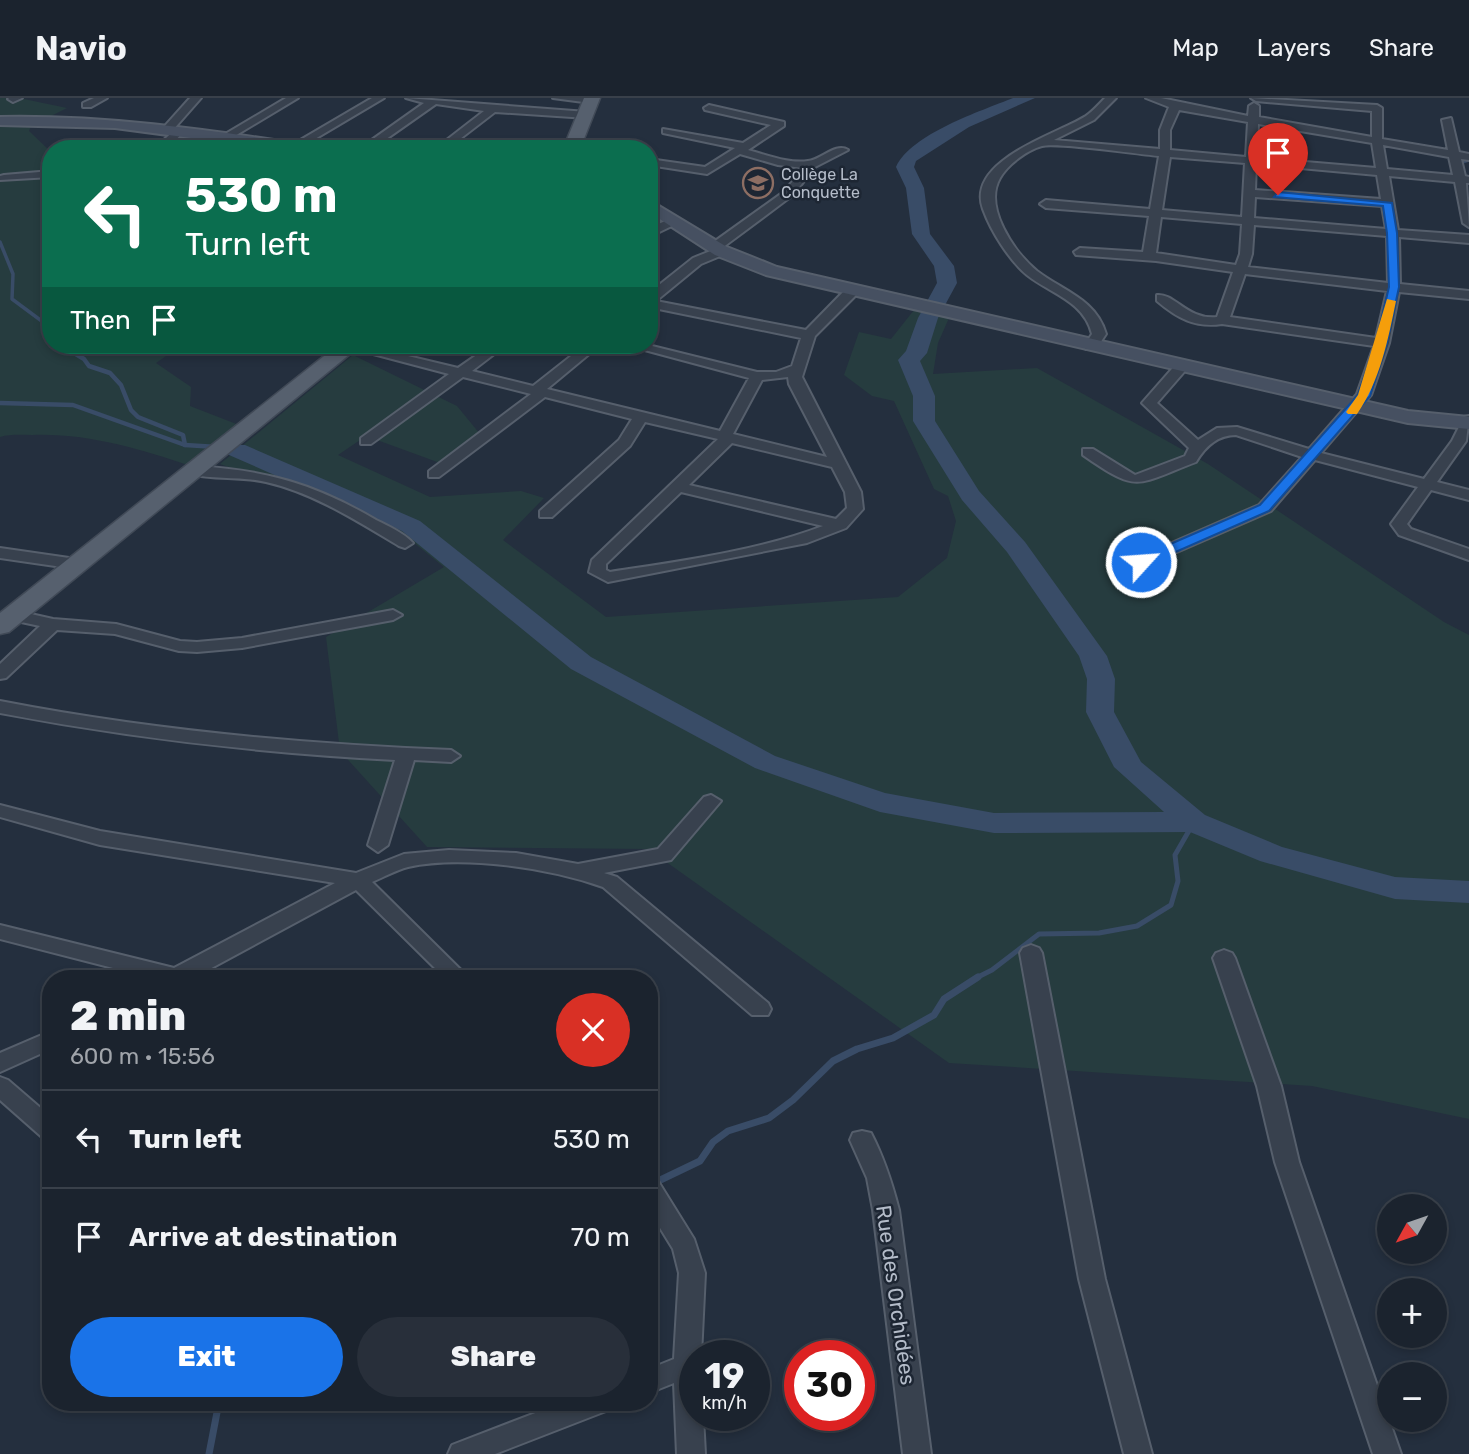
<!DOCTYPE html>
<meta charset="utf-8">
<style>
body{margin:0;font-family:Rubik,sans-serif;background:#282f3a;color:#f1f3f6;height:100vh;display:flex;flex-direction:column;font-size:26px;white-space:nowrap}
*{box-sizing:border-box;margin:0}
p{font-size:23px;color:#a0a4aa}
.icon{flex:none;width:38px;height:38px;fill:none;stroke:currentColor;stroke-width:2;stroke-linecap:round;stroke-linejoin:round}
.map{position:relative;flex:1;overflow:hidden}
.drawer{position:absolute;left:42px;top:872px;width:616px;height:441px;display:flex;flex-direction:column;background:#1b232e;border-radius:28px;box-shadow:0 4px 10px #0003,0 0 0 2px #39404a}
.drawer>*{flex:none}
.guide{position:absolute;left:42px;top:42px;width:616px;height:214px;border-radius:28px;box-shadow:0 4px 10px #0003,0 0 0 2px #39404a;background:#0b6e4f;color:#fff;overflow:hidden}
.needle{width:46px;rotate:230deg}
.controls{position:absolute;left:1377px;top:1096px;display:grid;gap:14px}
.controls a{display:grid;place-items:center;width:70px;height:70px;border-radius:50%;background:#1b232e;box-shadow:0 4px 10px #0003,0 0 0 2px #39404a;font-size:35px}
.speed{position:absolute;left:679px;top:1242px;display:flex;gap:14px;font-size:35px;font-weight:700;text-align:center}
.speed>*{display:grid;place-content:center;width:91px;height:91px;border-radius:50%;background:#1b232e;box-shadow:0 4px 10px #0003,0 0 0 2px #39404a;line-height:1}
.speed small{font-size:18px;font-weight:400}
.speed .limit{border:10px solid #d22;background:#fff;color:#111}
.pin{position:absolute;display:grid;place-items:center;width:60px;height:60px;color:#fff;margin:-72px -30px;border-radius:50% 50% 50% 0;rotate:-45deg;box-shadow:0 0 7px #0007}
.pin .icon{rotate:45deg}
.me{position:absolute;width:77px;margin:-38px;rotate:64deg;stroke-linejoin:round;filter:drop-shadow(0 0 5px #0008)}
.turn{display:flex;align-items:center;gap:24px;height:147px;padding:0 28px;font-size:32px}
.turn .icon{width:91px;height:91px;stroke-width:2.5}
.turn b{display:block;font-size:49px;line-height:60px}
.then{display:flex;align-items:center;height:66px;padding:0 28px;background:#0003;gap:14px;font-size:26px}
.round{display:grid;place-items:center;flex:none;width:74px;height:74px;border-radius:37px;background:#282f3a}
.head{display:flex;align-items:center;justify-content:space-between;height:119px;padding:0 28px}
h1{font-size:42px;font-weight:800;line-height:52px}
.button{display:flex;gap:14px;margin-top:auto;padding:14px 28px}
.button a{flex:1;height:80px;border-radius:42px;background:#1a73e8;color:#fff;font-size:28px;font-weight:800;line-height:80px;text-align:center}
.button a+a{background:#282f3a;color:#f1f3f6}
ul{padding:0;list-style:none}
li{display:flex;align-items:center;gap:21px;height:98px;padding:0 28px;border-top:2px solid #39404a}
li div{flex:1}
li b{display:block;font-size:26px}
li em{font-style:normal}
header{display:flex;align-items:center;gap:42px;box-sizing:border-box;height:98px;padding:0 35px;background:#1b232e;border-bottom:2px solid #39404a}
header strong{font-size:33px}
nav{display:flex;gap:38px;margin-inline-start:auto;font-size:24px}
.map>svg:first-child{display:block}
.green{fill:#263c3f}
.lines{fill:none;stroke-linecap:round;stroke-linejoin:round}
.stream-far3{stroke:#394c67;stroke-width:3.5}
.stream-far2{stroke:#394c67;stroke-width:4.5}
.stream-far1{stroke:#394c67;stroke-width:5}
.stream{stroke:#394c67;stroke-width:7}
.river{fill:#394c67;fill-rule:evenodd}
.minor-casing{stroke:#565f6c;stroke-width:4}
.secondary-casing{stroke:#565f6c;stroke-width:4}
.primary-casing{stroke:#414a57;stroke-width:3}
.minor{fill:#38414e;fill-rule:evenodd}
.secondary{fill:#465061;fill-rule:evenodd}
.primary{fill:#56606e;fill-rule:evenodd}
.route{fill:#1a73e8;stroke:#114b97;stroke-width:2}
.slow{fill:#f59e0b}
.labels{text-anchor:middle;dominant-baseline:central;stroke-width:5;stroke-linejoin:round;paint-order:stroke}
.far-poi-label{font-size:16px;fill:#b4bcc9;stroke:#1d2633;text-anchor:start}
.near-street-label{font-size:21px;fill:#b4bcc9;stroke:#1d2633}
</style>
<header>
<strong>Navio</strong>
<nav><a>Map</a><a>Layers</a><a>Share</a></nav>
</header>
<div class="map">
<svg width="1469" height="1356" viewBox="0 0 1469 1356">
<rect width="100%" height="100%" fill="#242f3e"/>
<!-- green -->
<g class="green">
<polygon points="0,0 19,0 67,10 51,18 0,20"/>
<path d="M32,26L29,33L51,54V130L44,132L51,150V247H201L169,256L156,265L191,289L190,308L239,327L191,368C139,351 88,335 32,337C22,337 10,336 0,339V27Z"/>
<polygon points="914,212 949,220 938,245 933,276 1037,270 1208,366 1444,524 1469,537 1469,1021 1312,988 949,965 648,751 427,749 340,653 326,539 444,469 392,427 220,366 353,257 457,308 480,336 440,365 366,338 338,357 430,399 521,393 544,400 503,442 606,519 898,499 947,460 956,423 948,398 934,391 894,303 872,298 844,277 859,234 891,241"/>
</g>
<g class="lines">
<!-- stream-far3 -->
<g class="stream-far3">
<polyline points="1459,65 1469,62"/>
<polyline points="0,144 13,176 12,201 43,224"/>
</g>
<!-- stream-far2 -->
<g class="stream-far2">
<polyline points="42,222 51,233"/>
<polyline points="61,247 84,261 89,268 110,275 121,287 131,312 138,319 183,337 185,347"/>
<polyline points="0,305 73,307 185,347 217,349"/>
</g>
<!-- stream-far1 -->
<polyline class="stream-far1" points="974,881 992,872 1039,836 1099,835 1137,828 1171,807 1178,783 1175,757 1194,724"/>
<!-- stream -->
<g class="stream">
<polyline points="652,1086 700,1063 713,1044 728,1033 769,1020 793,1002 833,963 857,951 893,940 934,917 944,901 978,879"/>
<polyline points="209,1356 219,1304"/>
</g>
<!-- river -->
<path class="river" d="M1013,0H1035L969,29L916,63L914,69L924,90L930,136L954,168L957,185L938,220L927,255L920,263L935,298V323L979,393L1025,444L1107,558L1115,581L1114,614L1141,664L1205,717L1282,749L1395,779L1469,783V805L1395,801L1260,763L1190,734L994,735L880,714L755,670L571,571L402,433L229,357L225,352L229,347H245L420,423L591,559L775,658L885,695L994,715L1164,714L1114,669L1086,614L1087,581L1079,558L1007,454L962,402L913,323V298L898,262L906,253L918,220L937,185L934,168L912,136L906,90L896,69C911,36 981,13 1013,0Z"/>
<!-- minor casing -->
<g class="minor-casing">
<g id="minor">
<polygon points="22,0 13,4 8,1 9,0"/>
<polygon points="94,0 107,0 91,9 83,9 83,5"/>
<polygon points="190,0 201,0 172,33 164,33 164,29"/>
<polygon points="286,0 298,0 213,51 200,51"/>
<polygon points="372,0 384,0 298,51 285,51"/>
<polygon points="406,0 587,14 592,17 587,20 495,14 447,51 435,51 484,13 436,6 372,51 359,51 424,5"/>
<polygon points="553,0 595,0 596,2 591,5"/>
<path d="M1105,0H1116L1094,22L1054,42L1160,51V32L1169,9L1146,0H1161L1248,18L1249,8L1254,5L1259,8V19L1372,39V13L1256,3L1251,0L1377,7L1382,10V41L1448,52L1442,22L1451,20L1459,54L1469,56V62L1461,61L1465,78L1469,79V85H1466L1469,129L1463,125L1455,84L1389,78L1398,132L1469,137V145L1399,139L1400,186L1469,193V201L1399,194L1389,245L1371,297L1321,355L1424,381L1452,343L1464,319L1469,318L1466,343L1437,384L1469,392V402L1431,392L1407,426L1411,431L1469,451V462L1399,437L1391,426L1418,389L1315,362L1271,413L1147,467H1135V461L1259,407L1302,359L1236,337C1217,337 1205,349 1196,364C1135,387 1139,396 1083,357V351H1093L1135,377L1185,358L1189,350L1142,305L1178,264L1183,263L1190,267L1157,305L1198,342L1217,330L1237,329L1309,351L1357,296L1374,248L1222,226C1195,230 1177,220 1157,203V197C1175,195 1187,222 1217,219L1233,174L1156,163L1076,157L1074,154L1080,150L1143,154L1149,118L1046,110L1040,106L1046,102L1150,111L1159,58C1137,56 1057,44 1042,48C1027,52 1007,67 1000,80C983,109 1014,154 1037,173C1063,193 1096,201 1106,236L1096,251H1086L1084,248L1092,236C1084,203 1051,196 1027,177C1009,162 991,133 983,111C965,62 1058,36 1086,18C1093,13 1099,6 1105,0ZM1179,12L1248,24L1246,59L1170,52V32ZM1258,26L1372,45L1376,70L1257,60ZM1383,47L1449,59L1453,77L1387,71ZM1170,59L1245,65L1242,119L1162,112ZM1256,66L1377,77L1381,101L1255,92ZM1255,99L1382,108L1386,131L1254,120ZM1161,119L1242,126L1240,156L1236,167L1156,155ZM1254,127L1387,138L1388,185L1248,169L1252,156ZM1245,176L1387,193L1376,240L1230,219Z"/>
<path d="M709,7L784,24V28L748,52C767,57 789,66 808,63C821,62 836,44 848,52L815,69L793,97L722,150L727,153L725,156L701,166L656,203L806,232L848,189H858V195L815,238L802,279L861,394L863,411L846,430L807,445L608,484L589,474L592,462L718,341L645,324L630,348L552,419H540V413L619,342L632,321L545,299L439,379H429V373L531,296L463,279L371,346H361V340L449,276L343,248L362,247L458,270L491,247H506L472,273L533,288L585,247H600L547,291L720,333L749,280L626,247H648L757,274H776L792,268L801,240L649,209V195L693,160L713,152L709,149L711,146L785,93L803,70L778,67L740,56L707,76L649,67V61L705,69L735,50L663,35V31L743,45L771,27L705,12L704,10ZM788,279L789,286L827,359L733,336L762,282ZM732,345L832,369L845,394L847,410L836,421L689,387ZM681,394L823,428C757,453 681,463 610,474L606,472V466Z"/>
<polygon points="177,30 186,32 166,51 154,51"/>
<polygon points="51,73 51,79 0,82 0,78 4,77"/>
<polygon points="49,106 51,114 45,112 43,110"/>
<polygon points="670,121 680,124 649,139 649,130"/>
<path d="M195,368C266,372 315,386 376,422C388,428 404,435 413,445L405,450L399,448C357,423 314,395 266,384C241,378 214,382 190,376L187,373Z"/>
<polygon points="0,450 76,461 84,466 76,471 0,460"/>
<polygon points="13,512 53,521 116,526 180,543 197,544 242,540 393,512 402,517 393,522 242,550 197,554 179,553 115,536 57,532 6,580 0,581 0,566 40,528 7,521 4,517"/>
<path d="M0,603C149,632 299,646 451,652L460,658L451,664L414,662L388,747L378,754L368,747L395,662C262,655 131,640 0,615Z"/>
<path d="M711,697L721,703L671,762L604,775L617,779L768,905L771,911L768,917H752L603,789C549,770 464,757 408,769C396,772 384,779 372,784L469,880H445L356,792L193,880H152L0,841V827L174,870L335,785L100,747L0,719V707L100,733L356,775L404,756L449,752L516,755L578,766L658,751L704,699Z"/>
<polygon points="1031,847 1039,850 1042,855 1105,1181 1152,1356 1124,1356 1079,1181 1020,855 1023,850"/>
<polygon points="1224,852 1232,855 1235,860 1281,988 1299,1064 1401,1356 1373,1356 1275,1064 1257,988 1213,860 1216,855"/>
<polygon points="51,933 51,951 0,974 0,955"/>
<polygon points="0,979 8,982 51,1019 51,1042 43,1040 0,1002"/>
<path d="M862,1033L871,1035C884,1060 892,1085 899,1112L931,1356H903L873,1112L867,1080L850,1042L853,1035Z"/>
<polygon points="649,1080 658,1083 694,1141 705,1175 701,1258 695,1258 695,1318 703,1318 705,1356 677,1356 674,1285 649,1295 649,1271 674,1261 679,1175 673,1151 649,1112"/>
<polygon points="564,1304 610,1304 606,1313 495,1356 448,1356 452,1347"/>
</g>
</g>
<!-- secondary casing -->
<g class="secondary-casing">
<g id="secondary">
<path d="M0,19C103,17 204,31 306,47L313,51H274L115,30L0,27Z"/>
<polygon points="649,102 727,149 777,169 1408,313 1469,319 1469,331 1408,325 766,177 715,157 649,114"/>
</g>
</g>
<!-- primary casing -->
<g class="primary-casing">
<g id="primary">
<polygon points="584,0 600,0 580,51 563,51"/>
<polygon points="338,247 361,247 9,534 0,536 0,515"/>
</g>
</g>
<!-- minor -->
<use href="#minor" class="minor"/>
<!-- secondary -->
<use href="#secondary" class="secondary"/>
<!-- primary -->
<use href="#primary" class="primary"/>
</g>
<!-- route -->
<polygon class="route" points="1278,94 1392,105 1397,135 1399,189 1387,245 1370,298 1269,413 1146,467 1136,467 1136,461 1260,407 1358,297 1376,245 1389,189 1387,135 1383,108 1274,99"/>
<!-- slow -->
<path class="slow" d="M1387,201L1396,203C1388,242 1380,283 1357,316H1348L1346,314L1358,297Z"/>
<!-- icons -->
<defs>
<g id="school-ring" transform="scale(1.575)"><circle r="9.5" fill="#1d2633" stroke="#8d6e63" stroke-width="1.5"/><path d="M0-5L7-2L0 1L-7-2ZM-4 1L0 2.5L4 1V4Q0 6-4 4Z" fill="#8d6e63"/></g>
</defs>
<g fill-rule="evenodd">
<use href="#school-ring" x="758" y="85"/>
</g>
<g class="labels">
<!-- far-poi labels -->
<g class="far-poi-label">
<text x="781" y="76">Collège La<tspan x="781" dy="18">Conquette</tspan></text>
</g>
<!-- near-street labels -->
<g class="near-street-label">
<text transform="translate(896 1197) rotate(82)">Rue des Orchidées</text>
</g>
</g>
</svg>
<div class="controls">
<a><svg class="needle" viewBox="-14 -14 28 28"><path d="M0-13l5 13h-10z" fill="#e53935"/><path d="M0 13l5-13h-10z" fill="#a0a4aa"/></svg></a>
<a>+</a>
<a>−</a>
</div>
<div class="speed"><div>19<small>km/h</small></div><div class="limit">30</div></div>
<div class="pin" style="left:1278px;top:97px;background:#d93025"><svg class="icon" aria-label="arrive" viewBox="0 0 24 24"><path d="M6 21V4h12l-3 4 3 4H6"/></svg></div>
<svg class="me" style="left:1141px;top:464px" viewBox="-20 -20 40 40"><circle r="17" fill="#1a73e8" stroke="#fff" stroke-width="3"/><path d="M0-11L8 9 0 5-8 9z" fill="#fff"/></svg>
<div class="guide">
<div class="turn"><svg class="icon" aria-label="left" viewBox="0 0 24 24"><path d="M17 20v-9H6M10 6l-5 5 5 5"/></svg><div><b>530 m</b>Turn left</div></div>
<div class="then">Then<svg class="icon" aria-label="arrive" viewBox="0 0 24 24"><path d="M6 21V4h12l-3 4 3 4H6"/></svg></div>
</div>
<section class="drawer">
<div class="head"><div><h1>2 min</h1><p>600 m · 15:56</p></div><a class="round" style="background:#d93025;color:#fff"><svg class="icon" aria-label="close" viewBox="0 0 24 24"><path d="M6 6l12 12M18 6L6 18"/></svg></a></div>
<ul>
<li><svg class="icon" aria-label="left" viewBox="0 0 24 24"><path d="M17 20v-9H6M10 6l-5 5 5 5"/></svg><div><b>Turn left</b></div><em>530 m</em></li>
<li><svg class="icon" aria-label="arrive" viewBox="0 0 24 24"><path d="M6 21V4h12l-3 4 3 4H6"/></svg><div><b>Arrive at destination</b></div><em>70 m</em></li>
</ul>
<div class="button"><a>Exit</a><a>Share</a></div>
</section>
</div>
